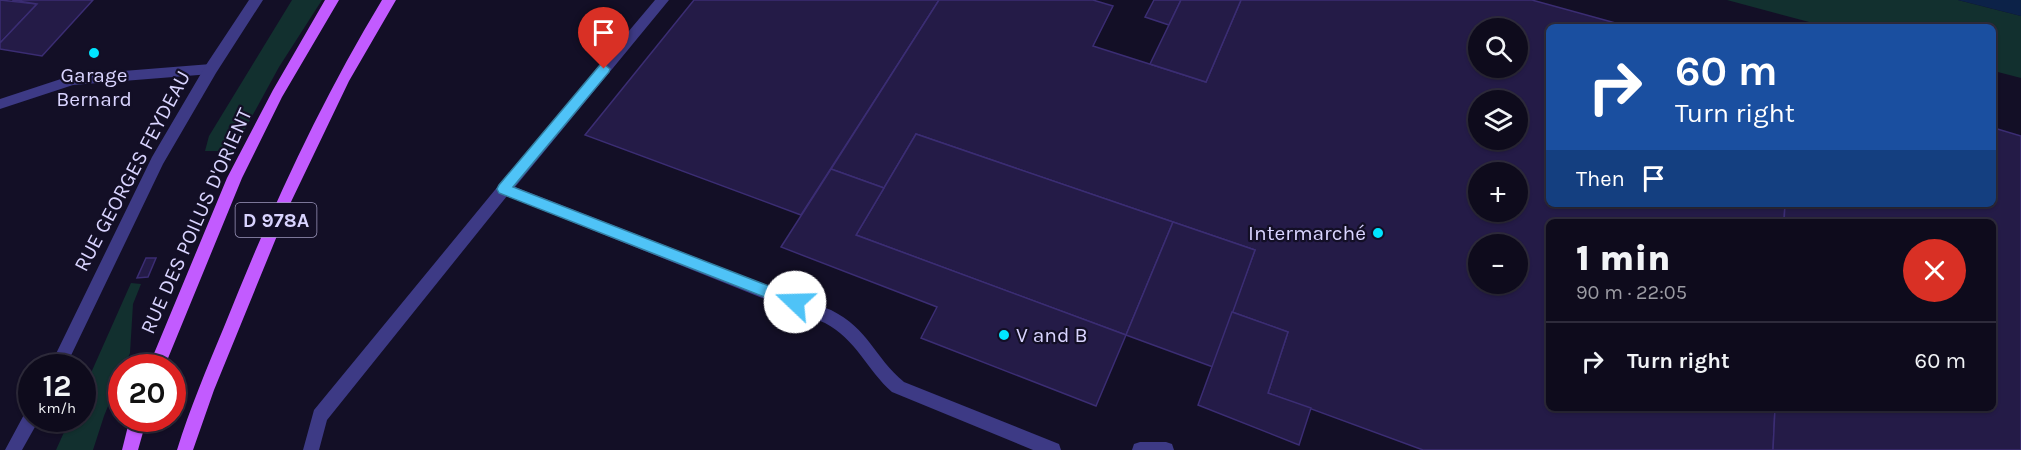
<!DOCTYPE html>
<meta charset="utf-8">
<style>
body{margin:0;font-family:Karla,sans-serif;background:#171425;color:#f1f3f6;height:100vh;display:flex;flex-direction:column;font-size:22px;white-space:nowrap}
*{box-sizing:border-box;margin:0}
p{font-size:20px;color:#9b9ba3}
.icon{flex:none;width:33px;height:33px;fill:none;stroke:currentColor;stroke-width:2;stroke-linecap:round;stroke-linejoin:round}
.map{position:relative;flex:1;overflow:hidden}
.side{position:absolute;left:1546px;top:219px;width:450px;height:192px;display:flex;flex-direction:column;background:#0e0b1c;border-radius:9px;box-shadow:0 2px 4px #0004,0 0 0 2px #2e2b3b}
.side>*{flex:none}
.hud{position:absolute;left:1546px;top:24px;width:450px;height:183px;border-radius:9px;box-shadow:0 2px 4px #0004,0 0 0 2px #2e2b3b;background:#1a4fa0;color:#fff;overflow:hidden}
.controls{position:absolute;left:1468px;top:18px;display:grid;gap:12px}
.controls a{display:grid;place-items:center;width:60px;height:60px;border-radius:50%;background:#0e0b1c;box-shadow:0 2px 4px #0004,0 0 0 2px #2e2b3b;font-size:30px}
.speed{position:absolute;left:18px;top:354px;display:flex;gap:12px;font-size:30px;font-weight:700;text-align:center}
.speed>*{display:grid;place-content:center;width:78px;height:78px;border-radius:50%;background:#0e0b1c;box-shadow:0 2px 4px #0004,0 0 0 2px #2e2b3b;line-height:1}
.speed small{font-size:15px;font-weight:400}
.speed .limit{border:9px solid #d22;background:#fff;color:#111}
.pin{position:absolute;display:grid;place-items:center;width:51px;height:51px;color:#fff;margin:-62px -26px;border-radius:50% 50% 50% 0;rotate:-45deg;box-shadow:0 0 6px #0007}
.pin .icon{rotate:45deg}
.me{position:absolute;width:66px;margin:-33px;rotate:291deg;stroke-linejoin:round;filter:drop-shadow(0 0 4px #0008)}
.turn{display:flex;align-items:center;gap:21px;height:126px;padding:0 30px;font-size:27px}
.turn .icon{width:78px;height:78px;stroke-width:2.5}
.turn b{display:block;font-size:42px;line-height:51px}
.then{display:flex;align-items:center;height:57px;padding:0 30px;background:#0003;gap:12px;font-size:22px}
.round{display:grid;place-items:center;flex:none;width:63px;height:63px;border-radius:32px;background:#171425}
.overview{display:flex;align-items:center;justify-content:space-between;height:102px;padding:0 30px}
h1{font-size:36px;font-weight:800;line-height:45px}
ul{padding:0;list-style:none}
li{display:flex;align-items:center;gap:18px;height:78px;padding:0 30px;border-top:2px solid #2e2b3b}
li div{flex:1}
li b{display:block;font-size:22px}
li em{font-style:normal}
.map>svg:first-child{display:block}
.green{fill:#12302f}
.water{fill:#0c2248}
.building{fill:#241b47;stroke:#3b2d73;stroke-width:1.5;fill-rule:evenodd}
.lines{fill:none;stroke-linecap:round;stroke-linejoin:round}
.lane{fill:#3d3a85;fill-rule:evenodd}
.street{fill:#3d3a85;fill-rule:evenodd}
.primary{fill:#c25bff;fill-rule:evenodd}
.route{fill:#4fc3f7;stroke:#337fa1;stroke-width:1.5}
.poi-dot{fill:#00e5ff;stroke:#130f26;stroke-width:2}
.labels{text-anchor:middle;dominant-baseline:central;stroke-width:4.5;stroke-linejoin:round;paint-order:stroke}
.shield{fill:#130f26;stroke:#9e99be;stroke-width:1.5}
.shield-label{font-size:20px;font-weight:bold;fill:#d9d4ff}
.poi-label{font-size:21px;fill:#d9d4ff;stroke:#130f26}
.street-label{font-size:21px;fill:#d9d4ff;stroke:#130f26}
</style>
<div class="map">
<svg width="2021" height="450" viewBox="0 0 2021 450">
<rect width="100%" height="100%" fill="#130f26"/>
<!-- green -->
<g class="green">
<polygon points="292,0 322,0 279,67 233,151 205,151 209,136"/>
<polygon points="1727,0 1958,0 2021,16 2021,78 1994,71 1994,27 1828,27"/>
<polygon points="131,283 141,284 133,304 130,353 124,367 122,368 121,374 104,416 93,450 56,450 70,419 82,418 83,391"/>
</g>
<!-- water -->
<polygon class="water" points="1958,0 2021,0 2021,16"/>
<!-- building -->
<g class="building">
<polygon points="0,0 37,4 0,43"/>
<polygon points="12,0 93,0 42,56 0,49 0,43 37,4"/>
<polygon points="694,0 939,0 801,215 585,135"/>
<path d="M939,0H1093L1113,6L1093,46L1206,82L1241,0H1532L1630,27H1550V204H1785L1784,222H1550V408H1775L1773,450H1423L1268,393L1288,332L1232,312L1255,250L916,134L884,188L831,169ZM1479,28H1518V68H1479ZM1479,100H1518V140H1479ZM1479,172H1518V212H1479ZM1479,244H1518V284H1479Z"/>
<polygon points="1154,0 1181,0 1169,25 1145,17"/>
<polygon points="1181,0 1241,0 1206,82 1150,64"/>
<polygon points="1994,128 2021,136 2021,450 1773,450 1775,408 1994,408 1994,222 1784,222 1785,204 1994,204"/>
<polygon points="916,134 1173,222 1126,335 856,235"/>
<polygon points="831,169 884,188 856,235 1126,335 1096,406 921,338 937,307 781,247"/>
<polygon points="1173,222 1255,250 1213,367 1126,335"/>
<polygon points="146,258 156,258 148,277 137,278"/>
<polygon points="1232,312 1288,332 1268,393 1311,408 1299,445 1198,405"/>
</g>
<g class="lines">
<!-- lane -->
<g class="lane">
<path d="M655,0H669L515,187L831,310C869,329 874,357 904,382L1059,444L1061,450H1033L892,392C867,370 856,339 825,323L507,196L327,420L319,450H303L314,410L499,185Z"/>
<polygon points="211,64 218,69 211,74 73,85 0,109 0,99 73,75"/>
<polygon points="1140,442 1166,442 1172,444 1174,450 1132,450 1134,444"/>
</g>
<!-- street -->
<g class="street">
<polygon points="249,0 263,0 216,73 163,164 65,368 49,368 152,157 206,65"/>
<polygon points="32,409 32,418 40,418 22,450 5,450 26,411"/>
</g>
<!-- primary -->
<g class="primary">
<polygon points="325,0 339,0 282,97 242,178 164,368 148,368 227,178 273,90"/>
<path d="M382,0H396L349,81L290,204L214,390L193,450H177C190,408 207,368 224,327C269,214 319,104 382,0Z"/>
<polygon points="130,418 147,418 138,450 122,450"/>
</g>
</g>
<!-- route -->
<polygon class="route" points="604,64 610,69 609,72 513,187 800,298 802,302 800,307 795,309 790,307 499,193 497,189 499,185 600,65"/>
<!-- markers -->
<g class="poi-dot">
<circle cx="94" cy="53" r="6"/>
<circle cx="1378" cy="233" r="6"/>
<circle cx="1004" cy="335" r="6"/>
</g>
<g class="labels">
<!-- shield labels -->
<rect class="shield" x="235.5" y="203" width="81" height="34" rx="4.5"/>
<g class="shield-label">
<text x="276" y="220">D 978A</text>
</g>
<!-- poi labels -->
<g class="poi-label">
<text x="94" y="75">Garage<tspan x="94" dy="24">Bernard</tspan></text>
<text x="1366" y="233" text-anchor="end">Intermarché</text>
<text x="1016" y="335" text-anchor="start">V and B</text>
</g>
<!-- street labels -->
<g class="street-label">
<text transform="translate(132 171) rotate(-62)">RUE GEORGES FEYDEAU</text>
<text transform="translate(196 221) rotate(-66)">RUE DES POILUS D'ORIENT</text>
</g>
</g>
</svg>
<div class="controls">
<a><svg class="icon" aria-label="search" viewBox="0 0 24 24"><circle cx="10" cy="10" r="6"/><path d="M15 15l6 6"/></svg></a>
<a><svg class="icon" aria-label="layers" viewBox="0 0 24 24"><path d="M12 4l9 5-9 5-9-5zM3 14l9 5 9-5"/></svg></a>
<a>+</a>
<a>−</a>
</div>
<div class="speed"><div>12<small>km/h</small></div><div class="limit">20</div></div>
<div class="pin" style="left:604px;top:69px;background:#d93025"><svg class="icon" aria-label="arrive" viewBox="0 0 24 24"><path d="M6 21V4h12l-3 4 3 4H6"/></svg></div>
<svg class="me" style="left:795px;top:302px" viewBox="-20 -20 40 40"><circle r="19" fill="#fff"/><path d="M0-13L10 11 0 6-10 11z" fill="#4fc3f7"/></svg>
<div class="hud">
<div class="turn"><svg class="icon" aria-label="right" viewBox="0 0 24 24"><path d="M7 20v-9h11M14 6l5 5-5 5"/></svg><div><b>60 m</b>Turn right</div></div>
<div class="then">Then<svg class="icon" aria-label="arrive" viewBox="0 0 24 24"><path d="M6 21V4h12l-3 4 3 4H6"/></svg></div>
</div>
<section class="side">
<div class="overview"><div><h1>1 min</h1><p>90 m · 22:05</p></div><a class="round" style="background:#d93025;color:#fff"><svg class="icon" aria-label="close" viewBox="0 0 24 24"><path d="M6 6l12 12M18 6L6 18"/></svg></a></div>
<ul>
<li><svg class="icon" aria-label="right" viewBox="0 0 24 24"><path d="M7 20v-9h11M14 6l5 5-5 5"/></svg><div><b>Turn right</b></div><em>60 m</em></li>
</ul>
</section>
</div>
